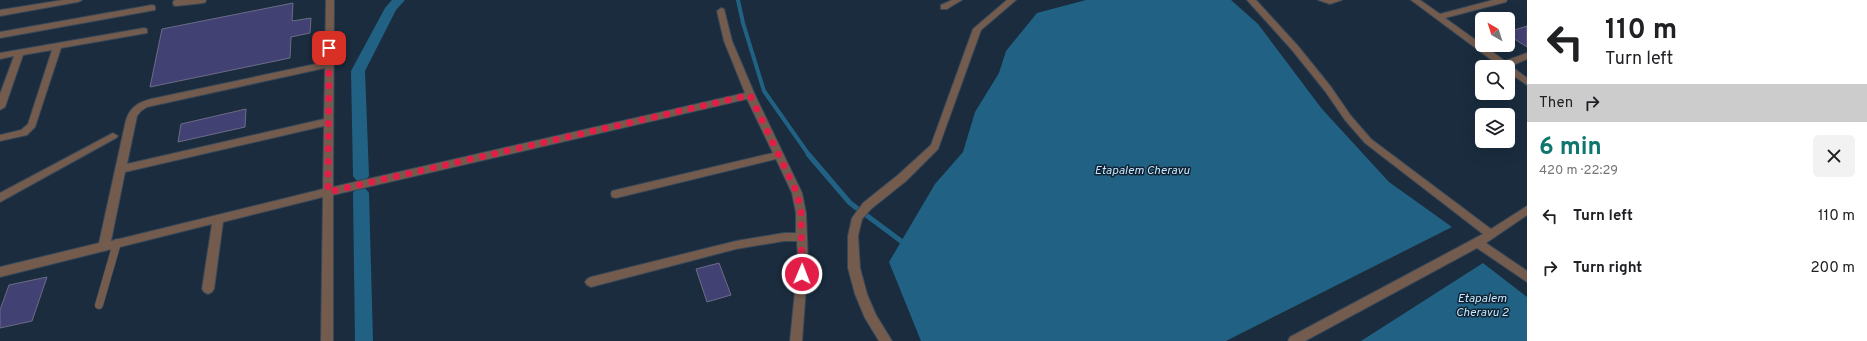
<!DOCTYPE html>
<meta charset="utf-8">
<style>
body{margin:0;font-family:Overpass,sans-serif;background:#f2f2f2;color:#202124;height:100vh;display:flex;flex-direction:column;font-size:15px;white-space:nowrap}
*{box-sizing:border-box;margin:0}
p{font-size:13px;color:#757577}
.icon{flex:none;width:22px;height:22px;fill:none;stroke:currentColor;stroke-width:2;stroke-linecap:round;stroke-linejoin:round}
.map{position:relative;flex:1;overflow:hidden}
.sheet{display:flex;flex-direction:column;background:#fff;width:340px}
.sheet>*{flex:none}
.hud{background:#fff;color:#202124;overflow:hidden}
.needle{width:26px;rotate:321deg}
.fabs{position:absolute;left:1475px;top:12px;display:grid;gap:8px}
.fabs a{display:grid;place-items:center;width:40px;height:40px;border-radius:6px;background:#fff;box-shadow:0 4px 16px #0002;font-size:20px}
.pin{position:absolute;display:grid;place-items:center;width:34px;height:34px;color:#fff;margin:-17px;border-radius:8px;box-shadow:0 2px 6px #0006}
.me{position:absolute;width:44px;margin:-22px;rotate:1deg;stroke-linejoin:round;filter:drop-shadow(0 0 3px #0008)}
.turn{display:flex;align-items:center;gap:14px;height:84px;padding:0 12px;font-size:18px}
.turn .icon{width:52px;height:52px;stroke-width:2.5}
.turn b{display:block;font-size:28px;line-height:34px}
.then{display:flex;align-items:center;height:38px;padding:0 12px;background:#0003;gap:8px;font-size:15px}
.round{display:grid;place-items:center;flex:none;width:42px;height:42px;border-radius:6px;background:#f2f2f2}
.head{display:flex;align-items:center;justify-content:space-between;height:68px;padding:0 12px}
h1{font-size:24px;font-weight:700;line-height:30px;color:#0f766e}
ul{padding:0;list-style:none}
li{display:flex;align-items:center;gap:12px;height:52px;padding:0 12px}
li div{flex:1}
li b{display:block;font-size:15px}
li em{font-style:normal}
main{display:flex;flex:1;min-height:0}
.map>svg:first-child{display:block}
.water{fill:#216284}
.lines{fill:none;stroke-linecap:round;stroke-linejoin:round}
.stream-far1{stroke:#216284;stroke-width:4}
.stream{stroke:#216284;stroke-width:5}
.canal{fill:#216284;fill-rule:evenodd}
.building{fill:#424173;stroke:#6b6c86}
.lane-far1-casing{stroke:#364758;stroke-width:8}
.lane-casing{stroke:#364758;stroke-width:9}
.street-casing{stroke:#364758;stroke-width:2}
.lane-far1{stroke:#735b4e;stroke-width:6}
.lane{stroke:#735b4e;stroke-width:8}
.street{fill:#735b4e;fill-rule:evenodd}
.route{stroke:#e11d48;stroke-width:7;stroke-dasharray:0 12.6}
.labels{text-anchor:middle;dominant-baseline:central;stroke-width:3;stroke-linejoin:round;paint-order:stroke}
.water-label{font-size:12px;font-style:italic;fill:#c5e7fc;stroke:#102233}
</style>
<main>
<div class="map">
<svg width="1527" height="341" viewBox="0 0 1527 341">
<rect width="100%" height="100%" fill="#1a2c3e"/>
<!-- water -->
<g class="water">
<polygon points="1086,0 1231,0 1258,24 1322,109 1389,182 1452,227 1226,341 921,341 889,262 935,184 963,152 975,112 999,73 1006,51 1037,13"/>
<polygon points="1483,263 1527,297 1527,341 1361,341"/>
</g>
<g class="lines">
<!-- stream-far1 -->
<polyline class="stream-far1" points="738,0 743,23 764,91 809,155"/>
<!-- stream -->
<polyline class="stream" points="808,154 850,203 901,241"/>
<!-- canal -->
<g class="canal">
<polygon points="392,0 405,0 396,10 365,71 369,176 366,180 361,182 356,180 353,176 351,71 385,8"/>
<polygon points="361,187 366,189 369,193 373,341 355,341 353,193 356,189"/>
</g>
</g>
<!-- building -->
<g class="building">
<polygon points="293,3 292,21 311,18 310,33 291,37 290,58 150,87 162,29"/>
<polygon points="1527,26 1527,47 1508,35 1508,32"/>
<polygon points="246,109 245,127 178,142 181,124"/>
<polygon points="719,263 731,295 707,302 696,269"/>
<polygon points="47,277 32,321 0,328 0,310 9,285"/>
</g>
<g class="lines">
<!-- lane-far1 casing -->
<g class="lane-far1-casing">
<polyline id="lane-far1" points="176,3 203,0"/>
</g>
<!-- lane casing -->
<g class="lane-casing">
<polyline id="lane" points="99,305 117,243"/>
</g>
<!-- street casing -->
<g class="street-casing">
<g id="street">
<polygon points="63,0 82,0 78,2 0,16 0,10"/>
<path d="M326,0H334L333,187L745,93L724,41L717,11L721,8L724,9L732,41L755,95L802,193L806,213L808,261L802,341H790L798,261L797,241H784L736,249L591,287L587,285L585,282L587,279L591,277L736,241L784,233H796V213L792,193L776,159L616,198L612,197L611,194L612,191L616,190L773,153L747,99L333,195V341H321L323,197L223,222L214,289L212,292L208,294L204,292L202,289L212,224L0,277V267L99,243L126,120C130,107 139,102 151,99L325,62ZM325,68L324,119L127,164L137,116L141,111L147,107ZM324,126L323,189L111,241L125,172Z"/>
<polygon points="952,0 962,0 947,9 941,9 941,5"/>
<polygon points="1007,0 1016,0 981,30 938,149 906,181 871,209 862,219 858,236 860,268 867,294 876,315 892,341 879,341 865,318 855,294 848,268 848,236 852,218 863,203 898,175 931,145 973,29"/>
<polygon points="1247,0 1256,0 1298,46 1331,87 1351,116 1371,139 1491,229 1527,206 1527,215 1486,243 1527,271 1527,282 1477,248 1305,341 1288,341 1290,337 1483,234 1365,143 1345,120 1325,91 1292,50"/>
<polygon points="1318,0 1342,0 1330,4"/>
<polygon points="1411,0 1420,0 1440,14 1493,0 1507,0 1506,2 1445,18 1505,61 1527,53 1527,59 1511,66 1527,78 1527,85 1508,72 1508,67 1501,67"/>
<polygon points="152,5 155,6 155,10 0,38 0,32"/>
<polygon points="144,28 147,29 147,33 61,48 35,127 27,135 0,141 0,135 21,130 28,124 52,50 23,55 5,107 0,110 0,94 14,56 0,59 0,53"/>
<polygon points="113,133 118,136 116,138 0,202 0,193"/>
</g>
</g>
<!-- lane-far1 -->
<use href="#lane-far1" class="lane-far1"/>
<!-- lane -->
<use href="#lane" class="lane"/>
<!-- street -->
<use href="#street" class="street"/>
</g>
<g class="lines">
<!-- route -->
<polyline class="route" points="329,48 328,192 750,95 797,193 801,213 802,274"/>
</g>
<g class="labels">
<!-- water labels -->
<g class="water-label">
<text x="1142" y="171">Etapalem Cheravu</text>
<text x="1482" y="299">Etapalem<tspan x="1482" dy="14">Cheravu 2</tspan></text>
</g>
</g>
</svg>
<div class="fabs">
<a><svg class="needle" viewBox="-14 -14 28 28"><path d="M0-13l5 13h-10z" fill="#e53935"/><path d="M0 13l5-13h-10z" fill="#757577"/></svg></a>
<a><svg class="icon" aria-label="search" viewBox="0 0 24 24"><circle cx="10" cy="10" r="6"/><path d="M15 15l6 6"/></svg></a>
<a><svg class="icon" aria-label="layers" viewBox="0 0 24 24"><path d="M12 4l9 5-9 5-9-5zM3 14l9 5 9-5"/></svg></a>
</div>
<div class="pin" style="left:329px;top:48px;background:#d93025"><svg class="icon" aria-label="arrive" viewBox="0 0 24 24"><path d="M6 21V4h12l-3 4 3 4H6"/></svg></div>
<svg class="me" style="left:802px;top:274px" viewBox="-20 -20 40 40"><circle r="17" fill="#e11d48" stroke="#fff" stroke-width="3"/><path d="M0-11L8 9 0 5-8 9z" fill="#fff"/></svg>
</div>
<section class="sheet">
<div class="hud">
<div class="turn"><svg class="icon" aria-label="left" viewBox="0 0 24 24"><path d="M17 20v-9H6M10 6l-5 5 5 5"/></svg><div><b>110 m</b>Turn left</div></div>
<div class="then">Then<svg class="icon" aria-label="right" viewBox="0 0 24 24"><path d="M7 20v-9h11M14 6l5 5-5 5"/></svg></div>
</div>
<div class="head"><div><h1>6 min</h1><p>420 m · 22:29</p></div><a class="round"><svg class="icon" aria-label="close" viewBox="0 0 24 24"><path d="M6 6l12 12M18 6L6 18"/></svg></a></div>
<ul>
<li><svg class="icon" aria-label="left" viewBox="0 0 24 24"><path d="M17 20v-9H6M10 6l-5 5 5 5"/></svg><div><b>Turn left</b></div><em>110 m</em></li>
<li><svg class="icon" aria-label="right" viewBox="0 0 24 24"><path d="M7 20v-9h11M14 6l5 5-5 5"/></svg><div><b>Turn right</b></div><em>200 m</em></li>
</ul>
</section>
</main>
